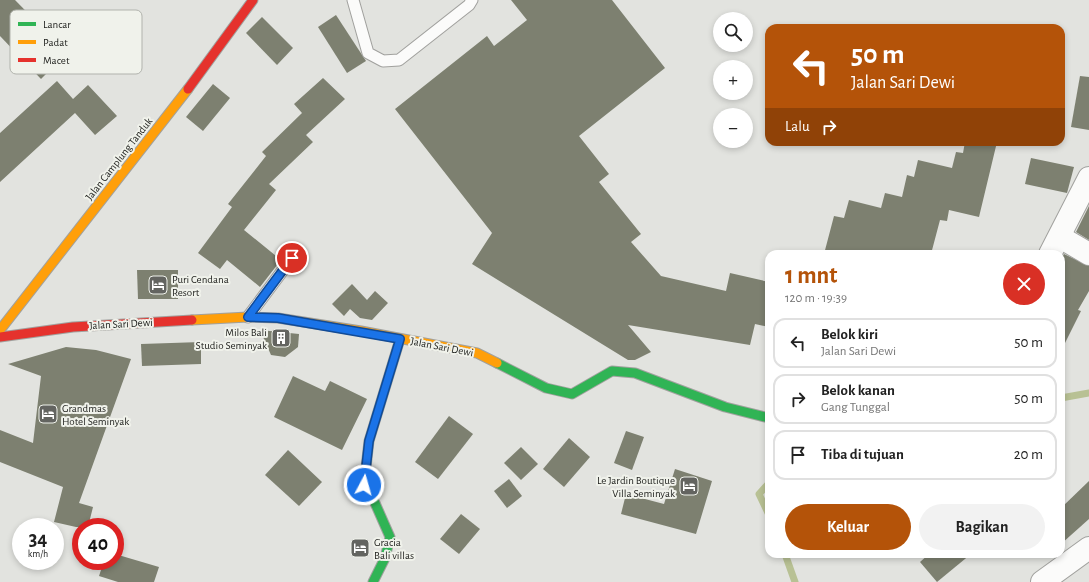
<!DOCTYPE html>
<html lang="id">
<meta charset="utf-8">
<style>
body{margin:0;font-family:"Alegreya Sans",sans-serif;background:#f2f2f2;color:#222;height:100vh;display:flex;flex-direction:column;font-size:15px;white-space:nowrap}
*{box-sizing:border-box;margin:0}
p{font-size:13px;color:#767676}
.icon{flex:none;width:22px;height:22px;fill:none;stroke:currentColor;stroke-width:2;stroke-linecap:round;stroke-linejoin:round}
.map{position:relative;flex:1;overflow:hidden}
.details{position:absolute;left:765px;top:250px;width:300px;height:308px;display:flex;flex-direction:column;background:#fff;border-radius:12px;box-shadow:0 2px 6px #0003}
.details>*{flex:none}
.hud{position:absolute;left:765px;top:24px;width:300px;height:122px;border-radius:12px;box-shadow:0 2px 6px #0003;background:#b45309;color:#fff;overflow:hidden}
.buttons{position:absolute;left:713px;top:12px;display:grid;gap:8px}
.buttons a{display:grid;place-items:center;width:40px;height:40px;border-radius:50%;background:#fff;box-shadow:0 2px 6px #0003;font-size:20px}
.speed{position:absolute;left:12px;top:518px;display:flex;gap:8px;font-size:20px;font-weight:700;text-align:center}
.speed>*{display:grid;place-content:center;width:52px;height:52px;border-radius:50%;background:#fff;box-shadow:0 2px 6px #0003;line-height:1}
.speed small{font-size:10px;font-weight:400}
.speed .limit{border:6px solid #d22;background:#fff;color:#111}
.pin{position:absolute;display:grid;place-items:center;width:34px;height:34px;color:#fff;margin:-17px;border:2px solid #fff;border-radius:50%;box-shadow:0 1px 4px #0007}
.me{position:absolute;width:44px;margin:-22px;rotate:6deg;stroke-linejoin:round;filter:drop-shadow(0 0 3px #0008)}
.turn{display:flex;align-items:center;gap:14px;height:84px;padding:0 20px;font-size:18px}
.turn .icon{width:52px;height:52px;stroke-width:2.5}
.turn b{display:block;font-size:28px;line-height:34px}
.then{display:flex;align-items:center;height:38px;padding:0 20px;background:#0003;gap:8px;font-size:15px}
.round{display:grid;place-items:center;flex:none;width:42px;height:42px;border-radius:21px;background:#f2f2f2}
.overview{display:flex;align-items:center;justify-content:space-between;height:68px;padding:0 20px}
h1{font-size:24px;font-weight:700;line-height:30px;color:#b45309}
.primary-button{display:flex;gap:8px;margin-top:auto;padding:8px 20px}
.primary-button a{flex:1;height:46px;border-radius:24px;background:#b45309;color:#fff;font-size:16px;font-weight:700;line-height:46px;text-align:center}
.primary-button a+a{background:#f2f2f2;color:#222}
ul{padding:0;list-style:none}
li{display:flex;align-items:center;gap:12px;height:50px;margin:0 8px 6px;padding:0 12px;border:2px solid #e0e0e0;border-radius:12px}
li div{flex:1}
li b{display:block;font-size:15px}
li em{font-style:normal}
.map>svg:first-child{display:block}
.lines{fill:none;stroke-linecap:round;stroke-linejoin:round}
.stream{stroke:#b8c194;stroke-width:7}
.building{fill:#7d8070}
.lane-casing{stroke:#a1a19e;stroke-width:13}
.street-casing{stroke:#a1a19e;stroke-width:24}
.fast-casing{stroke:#a1a19e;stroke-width:11}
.slow-casing{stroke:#a1a19e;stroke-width:11}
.jam-casing{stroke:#a1a19e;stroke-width:11}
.lane{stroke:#fbfbfa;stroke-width:11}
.street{stroke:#fbfbfa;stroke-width:22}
.fast{stroke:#30b455;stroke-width:9}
.slow{stroke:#ff9f0a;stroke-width:9}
.jam{stroke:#e5322d;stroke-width:9}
.route-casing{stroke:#114b97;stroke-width:10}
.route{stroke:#1a73e8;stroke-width:7}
.labels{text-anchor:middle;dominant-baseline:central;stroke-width:4;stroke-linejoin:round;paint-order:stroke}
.street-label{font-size:11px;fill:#1e1f1c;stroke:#f0f2eb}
.poi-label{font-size:11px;fill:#1e1f1c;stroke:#f0f2eb;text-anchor:start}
.key{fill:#f0f2eb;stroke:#b1b3ad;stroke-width:1}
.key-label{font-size:11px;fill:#1e1f1c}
</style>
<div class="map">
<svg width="1089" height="582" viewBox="0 0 1089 582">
<rect width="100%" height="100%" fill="#e2e3df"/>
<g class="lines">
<!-- stream -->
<g class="stream">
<polyline points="1061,398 1089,393"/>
<polyline points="769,483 759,494 769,515"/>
<polyline points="785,554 795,582"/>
</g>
</g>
<!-- building -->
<g class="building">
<polygon points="0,0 15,0 67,53 41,79 0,36"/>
<polygon points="511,0 612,0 665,68 579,136 609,174 599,182 641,234 631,242 661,276 726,291 730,273 769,282 769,327 755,324 750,345 628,325 651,352 635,360 628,360 472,264 492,233 395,109 487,36 494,46 527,20"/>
<polygon points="336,15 366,61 347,73 318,27"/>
<polygon points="262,17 293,48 277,65 246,33"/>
<polygon points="1080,76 1089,77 1089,130 1071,127"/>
<polygon points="323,78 345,99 306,135 313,142 269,184 276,190 244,230 281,260 260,287 227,260 220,269 198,253 232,207 228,204 266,156 262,152 302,113 294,104"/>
<polygon points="57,81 73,99 88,85 117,116 95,135 75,113 0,182 0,133"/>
<polygon points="213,84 230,98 203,131 186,117"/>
<polygon points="965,142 997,142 979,217 949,210 947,221 940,220 931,254 824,254 834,216 844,218 849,200 881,208 885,193 902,197 907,175 914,177 918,160 952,168 956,152 963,153"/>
<polygon points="1031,158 1074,167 1067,193 1025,184"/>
<polygon points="1089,206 1089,240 1076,232"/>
<polygon points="1064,254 1089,266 1089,291 1078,310 1081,311 1061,351 1061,260"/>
<polygon points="137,270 178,270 178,299 138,299"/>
<polygon points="352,284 367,300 375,291 388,303 372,320 360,318 350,309 344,316 332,304"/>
<polygon points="260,330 299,334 298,347 285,357 271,355"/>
<polygon points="201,342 201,364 142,366 141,344"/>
<polygon points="66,347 96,350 131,359 79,503 93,507 88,527 76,527 54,522 63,487 0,462 0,430 33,443 41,376 8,364"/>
<polygon points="293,376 325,391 330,381 367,399 342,450 274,417"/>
<polygon points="449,416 473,434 438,479 415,462"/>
<polygon points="626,431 644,437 632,470 614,463"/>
<polygon points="569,438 590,457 564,487 543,469"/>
<polygon points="521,447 538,464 521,480 504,463"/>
<polygon points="288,450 322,482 299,506 265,475"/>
<polygon points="675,469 712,481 696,534 621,514 626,494 664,504"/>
<polygon points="509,479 522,496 507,508 494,491"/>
<polygon points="1089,481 1089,519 1061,544 1061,508"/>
<polygon points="461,514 480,529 459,554 440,539"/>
<polygon points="115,554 159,567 154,582 118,582 99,576 104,561 115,561"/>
<polygon points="929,554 971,554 937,582 920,562"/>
</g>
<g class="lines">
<!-- lane casing -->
<g class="lane-casing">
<g id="lane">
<polyline points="353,0 368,53 383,61 399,60 469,5 472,0"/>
<polyline points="248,317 292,258"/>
</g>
</g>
<!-- street casing -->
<g class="street-casing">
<g id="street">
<polyline points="1060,237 1089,254"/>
<polyline points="1050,254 1089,178"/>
<polyline points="1042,582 1089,548"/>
</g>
</g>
<!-- fast casing -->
<g class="fast-casing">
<g id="fast">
<polyline points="497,363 546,388 572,394 612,371 635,373 725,407 769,418"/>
<polyline points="373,582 385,558 390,537 375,503 364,485 369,441 400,339"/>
</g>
</g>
<!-- slow casing -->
<g class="slow-casing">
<g id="slow">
<polyline points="192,320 248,317 278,318 361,331 477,353 497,363"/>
<polyline points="0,330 188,89"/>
</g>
</g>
<!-- jam casing -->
<g class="jam-casing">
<g id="jam">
<polyline points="188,89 253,0"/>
<polyline points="0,337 73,327 192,320"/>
</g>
</g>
<!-- lane -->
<use href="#lane" class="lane"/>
<!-- street -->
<use href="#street" class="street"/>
<!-- fast -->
<use href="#fast" class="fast"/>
<!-- slow -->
<use href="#slow" class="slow"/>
<!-- jam -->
<use href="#jam" class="jam"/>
</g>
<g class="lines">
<!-- route casing -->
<g class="route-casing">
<polyline id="route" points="292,258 248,317 278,318 400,339 369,441 364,485"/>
</g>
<!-- route -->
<use href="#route" class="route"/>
</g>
<!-- icons -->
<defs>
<g id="hotel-square" transform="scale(1)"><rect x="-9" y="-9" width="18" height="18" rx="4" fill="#636460" stroke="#f0f2eb"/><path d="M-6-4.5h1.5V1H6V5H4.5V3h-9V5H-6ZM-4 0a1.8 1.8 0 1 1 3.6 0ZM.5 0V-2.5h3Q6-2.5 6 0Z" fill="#fff"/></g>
<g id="building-square" transform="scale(1)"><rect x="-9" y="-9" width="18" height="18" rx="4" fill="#636460" stroke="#f0f2eb"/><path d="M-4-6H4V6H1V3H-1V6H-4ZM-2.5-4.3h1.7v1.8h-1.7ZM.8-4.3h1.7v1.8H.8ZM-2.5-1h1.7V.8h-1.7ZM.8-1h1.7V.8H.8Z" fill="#fff"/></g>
</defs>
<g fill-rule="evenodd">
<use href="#hotel-square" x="158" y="285"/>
<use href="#building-square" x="281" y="338"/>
<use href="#hotel-square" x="48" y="414"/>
<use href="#hotel-square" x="689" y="486"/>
<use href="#hotel-square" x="360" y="548"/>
</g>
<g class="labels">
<!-- street labels -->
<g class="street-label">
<text transform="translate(119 159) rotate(-52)">Jalan Camplung Tanduk</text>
<text transform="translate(121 324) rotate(-3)">Jalan Sari Dewi</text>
<text transform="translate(442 347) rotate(11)">Jalan Sari Dewi</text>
</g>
<!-- poi labels -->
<g class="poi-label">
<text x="172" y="279">Puri Cendana<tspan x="172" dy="13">Resort</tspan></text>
<text x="267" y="332" text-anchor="end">Milos Bali<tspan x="267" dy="13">Studio Seminyak</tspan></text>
<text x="62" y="408">Grandmas<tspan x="62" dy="13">Hotel Seminyak</tspan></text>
<text x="675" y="480" text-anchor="end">Le Jardin Boutique<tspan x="675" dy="13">Villa Seminyak</tspan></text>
<text x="374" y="542">Gracia<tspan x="374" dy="13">Bali villas</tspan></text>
</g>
</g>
<!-- legend -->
<rect x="10" y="10" width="132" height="64" rx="6" class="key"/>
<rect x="18" y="22" width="18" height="4" fill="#30b455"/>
<rect x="18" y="40" width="18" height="4" fill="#ff9f0a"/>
<rect x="18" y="58" width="18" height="4" fill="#e5322d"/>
<g class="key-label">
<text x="43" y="28">Lancar</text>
<text x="43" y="46">Padat</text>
<text x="43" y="64">Macet</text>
</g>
</svg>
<div class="buttons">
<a><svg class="icon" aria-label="search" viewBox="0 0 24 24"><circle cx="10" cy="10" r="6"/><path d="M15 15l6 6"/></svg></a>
<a>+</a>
<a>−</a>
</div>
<div class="speed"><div>34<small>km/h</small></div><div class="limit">40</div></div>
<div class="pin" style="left:292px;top:258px;background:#d93025"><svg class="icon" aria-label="arrive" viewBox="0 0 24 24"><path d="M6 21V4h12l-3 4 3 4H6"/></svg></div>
<svg class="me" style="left:364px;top:485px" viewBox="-20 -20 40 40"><circle r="17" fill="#1a73e8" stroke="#fff" stroke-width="3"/><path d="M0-11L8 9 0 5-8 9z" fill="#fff"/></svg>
<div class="hud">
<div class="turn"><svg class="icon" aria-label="left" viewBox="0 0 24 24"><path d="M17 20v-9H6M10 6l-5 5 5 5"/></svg><div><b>50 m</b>Jalan Sari Dewi</div></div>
<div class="then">Lalu<svg class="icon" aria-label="right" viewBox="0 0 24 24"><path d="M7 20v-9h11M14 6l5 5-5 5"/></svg></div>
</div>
<section class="details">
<div class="overview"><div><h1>1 mnt</h1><p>120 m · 19:39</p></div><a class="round" style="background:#d93025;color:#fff"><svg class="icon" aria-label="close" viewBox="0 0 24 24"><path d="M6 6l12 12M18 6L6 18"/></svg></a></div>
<ul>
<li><svg class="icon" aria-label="left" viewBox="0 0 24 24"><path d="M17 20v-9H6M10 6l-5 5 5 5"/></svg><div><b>Belok kiri</b><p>Jalan Sari Dewi</p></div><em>50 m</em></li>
<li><svg class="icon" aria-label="right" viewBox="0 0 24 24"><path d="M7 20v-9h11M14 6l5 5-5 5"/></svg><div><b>Belok kanan</b><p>Gang Tunggal</p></div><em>50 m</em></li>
<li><svg class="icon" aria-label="arrive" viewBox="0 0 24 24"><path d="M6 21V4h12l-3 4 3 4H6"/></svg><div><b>Tiba di tujuan</b></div><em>20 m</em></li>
</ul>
<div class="primary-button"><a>Keluar</a><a>Bagikan</a></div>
</section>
</div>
